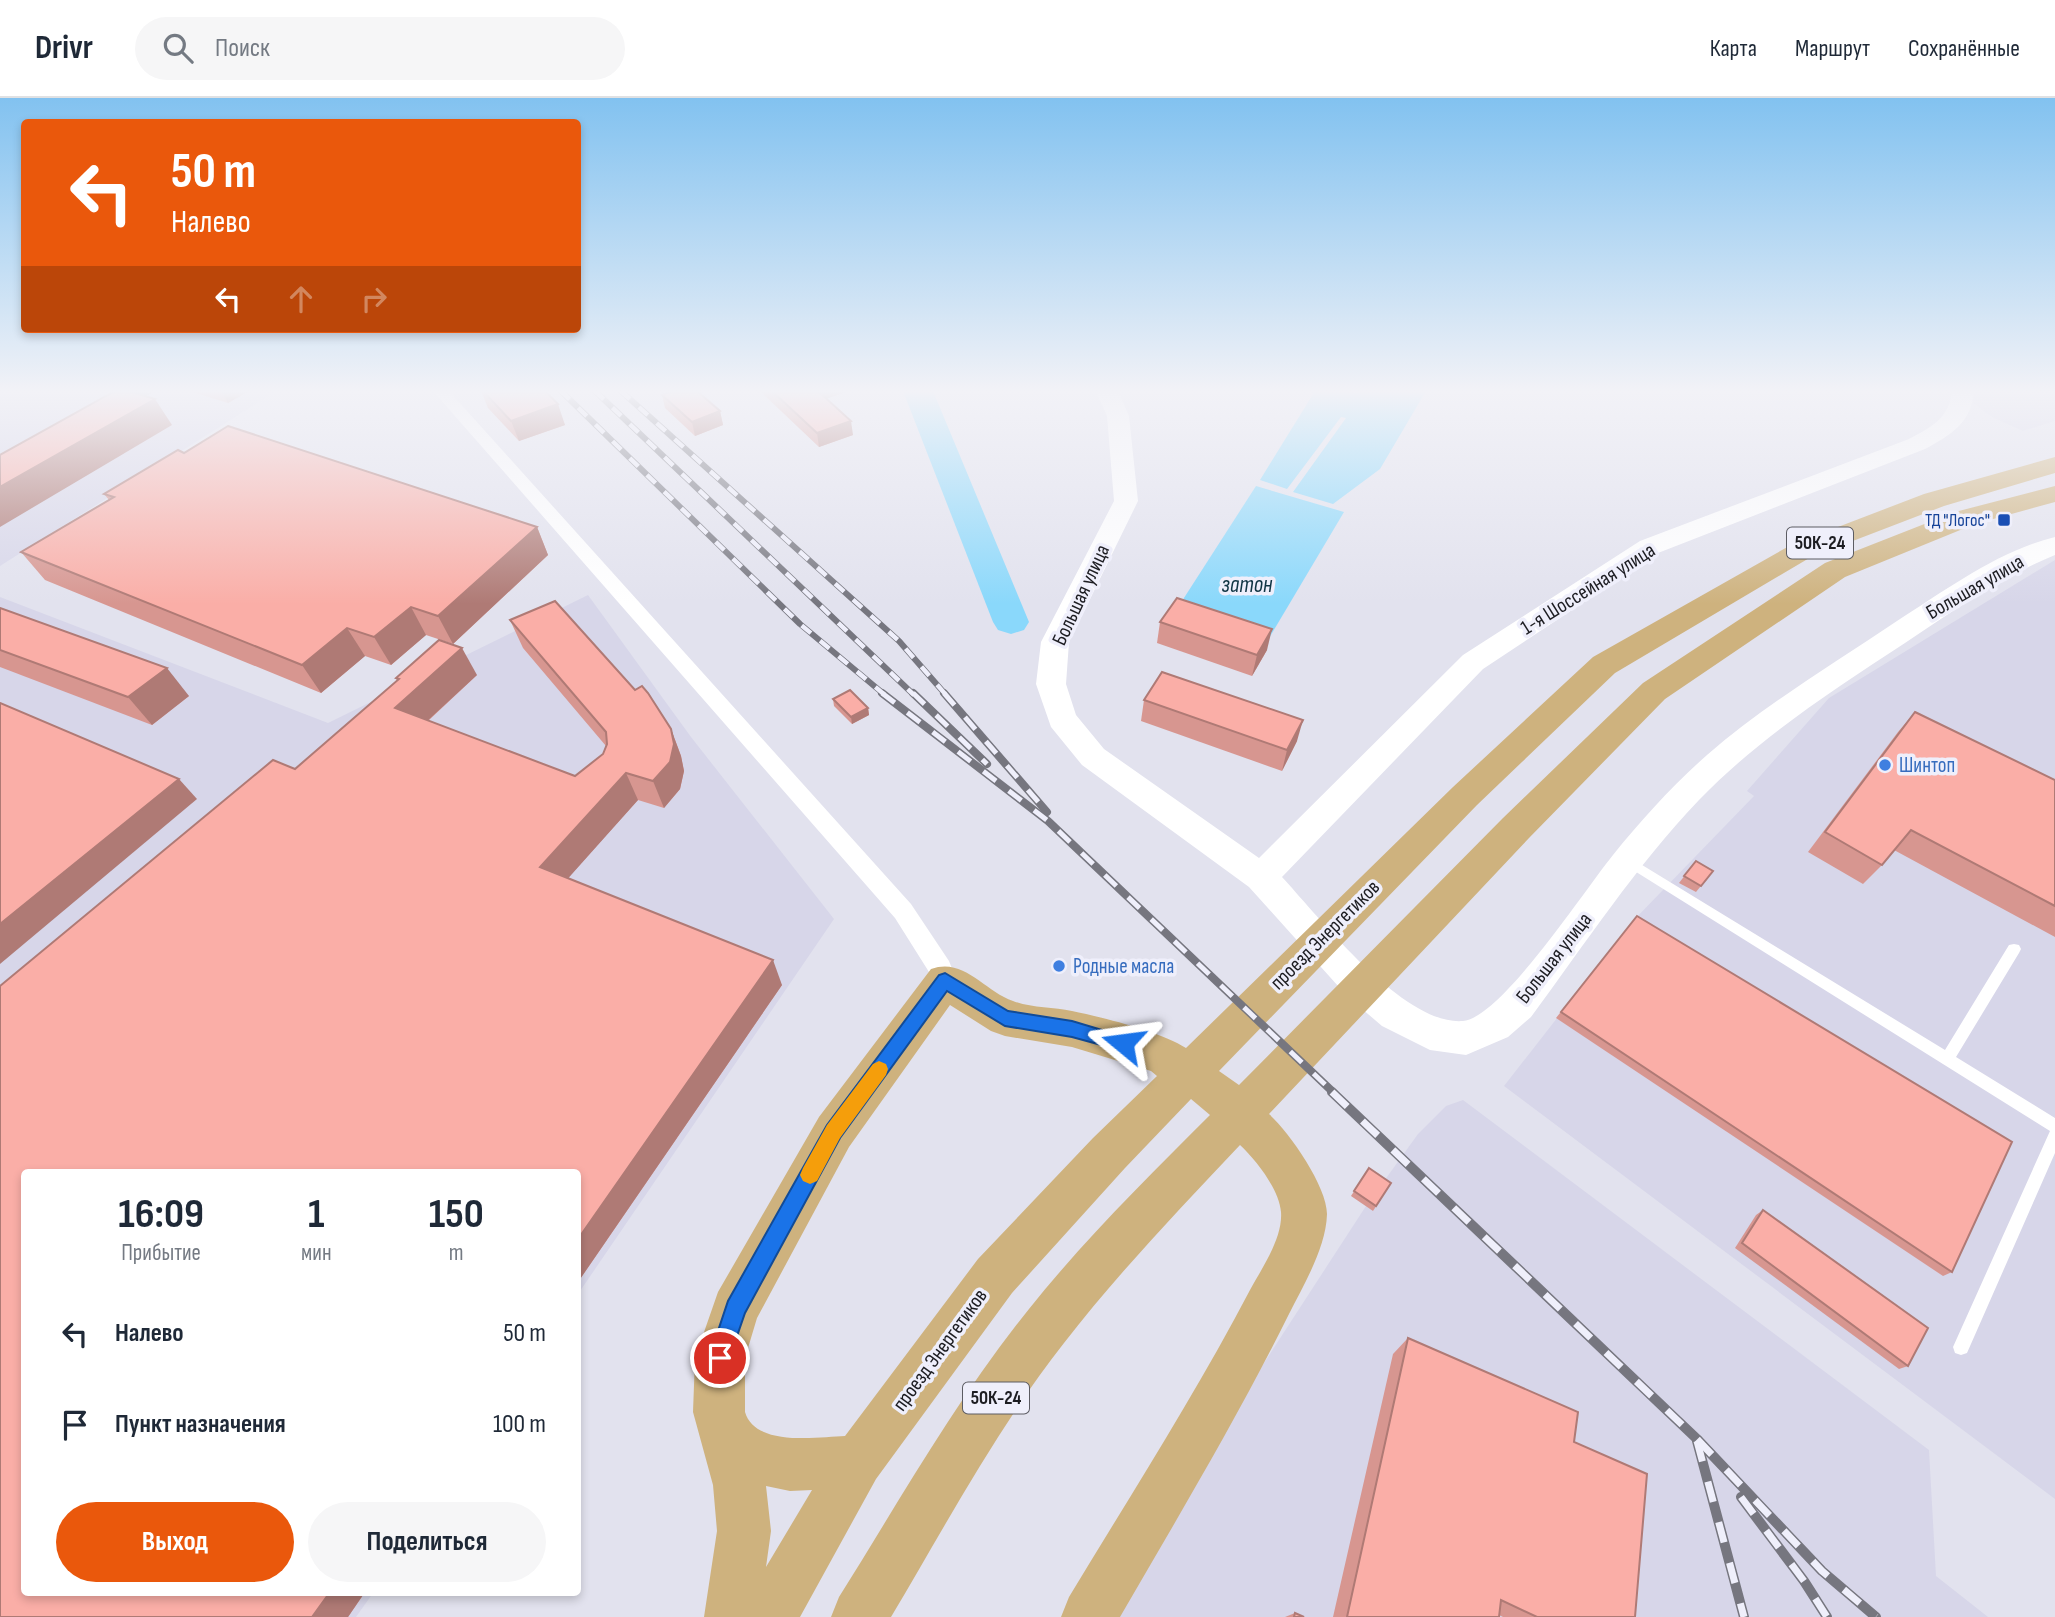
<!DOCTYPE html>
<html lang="ru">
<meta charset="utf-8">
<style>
body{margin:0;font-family:"Sofia Sans Condensed",sans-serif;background:#f6f6f7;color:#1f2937;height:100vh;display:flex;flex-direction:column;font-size:26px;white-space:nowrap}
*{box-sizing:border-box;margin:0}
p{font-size:23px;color:#747a83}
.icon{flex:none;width:38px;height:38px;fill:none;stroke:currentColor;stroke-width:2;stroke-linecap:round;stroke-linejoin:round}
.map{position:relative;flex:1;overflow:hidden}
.drawer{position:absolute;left:21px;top:1071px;width:560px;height:427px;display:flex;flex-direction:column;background:#fff;border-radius:7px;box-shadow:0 4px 10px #0003}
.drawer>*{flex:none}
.top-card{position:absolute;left:21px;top:21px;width:560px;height:214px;border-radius:7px;box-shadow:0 4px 10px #0003;background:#ea580c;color:#fff;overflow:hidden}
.pin{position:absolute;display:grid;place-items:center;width:60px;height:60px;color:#fff;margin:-30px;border:4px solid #fff;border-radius:50%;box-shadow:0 2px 7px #0007}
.me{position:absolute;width:77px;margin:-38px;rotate:286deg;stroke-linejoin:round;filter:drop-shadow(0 0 5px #0008)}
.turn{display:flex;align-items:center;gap:24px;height:147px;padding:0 35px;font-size:32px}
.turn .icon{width:91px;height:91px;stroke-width:2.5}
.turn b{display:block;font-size:49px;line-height:60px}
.lanes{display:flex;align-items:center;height:66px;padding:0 35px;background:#0003;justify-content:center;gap:35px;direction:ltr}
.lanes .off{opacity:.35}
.eta{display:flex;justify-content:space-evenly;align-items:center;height:119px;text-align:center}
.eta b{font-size:42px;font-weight:700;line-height:49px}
.button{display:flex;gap:14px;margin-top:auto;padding:14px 35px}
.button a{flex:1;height:80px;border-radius:42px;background:#ea580c;color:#fff;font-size:28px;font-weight:700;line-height:80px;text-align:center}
.button a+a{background:#f6f6f7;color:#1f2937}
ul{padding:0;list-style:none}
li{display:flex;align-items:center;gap:21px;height:91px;padding:0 35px}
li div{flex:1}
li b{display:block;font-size:26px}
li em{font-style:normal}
header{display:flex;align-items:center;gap:42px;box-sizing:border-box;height:98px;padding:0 35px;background:#fff;border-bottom:2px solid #e0e1e3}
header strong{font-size:33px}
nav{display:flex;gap:38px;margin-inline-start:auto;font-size:24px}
.search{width:490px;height:63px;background:#f6f6f7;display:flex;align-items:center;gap:18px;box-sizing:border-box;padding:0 24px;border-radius:38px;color:#747a83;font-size:26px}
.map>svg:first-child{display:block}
.built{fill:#d7d6e9}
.water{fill:#8ad8fb}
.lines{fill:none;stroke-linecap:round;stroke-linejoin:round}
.river{fill:#8ad8fb;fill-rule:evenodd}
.service{fill:#fff;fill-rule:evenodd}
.minor{fill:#fff;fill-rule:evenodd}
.secondary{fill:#fff;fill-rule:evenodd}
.primary{fill:#ceb27e;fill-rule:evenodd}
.rail-far2-casing{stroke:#76767f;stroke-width:6}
.rail-far1-casing{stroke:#76767f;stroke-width:8}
.rail-casing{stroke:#76767f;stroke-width:10}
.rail-far2{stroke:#efeffb;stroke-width:4.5;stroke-dasharray:12;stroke-linecap:butt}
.rail-far1{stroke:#efeffb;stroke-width:5;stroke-dasharray:16;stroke-linecap:butt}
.rail{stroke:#efeffb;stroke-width:7;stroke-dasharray:21;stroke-linecap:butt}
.wall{fill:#d79690}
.shaded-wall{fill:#af7a75}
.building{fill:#faaea7;stroke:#af7a75;stroke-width:2}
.route{fill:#1a73e8;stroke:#114b97;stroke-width:2}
.slow{fill:#f59e0b}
.transit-dot{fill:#1a4fb4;stroke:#efeffb;stroke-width:2.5}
.shop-dot{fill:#3f7fe0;stroke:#efeffb;stroke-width:2.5}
.labels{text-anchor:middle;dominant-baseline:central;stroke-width:7;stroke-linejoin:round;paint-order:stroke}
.far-transit-label{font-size:18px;fill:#164399;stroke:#efeffb;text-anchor:end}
.shield{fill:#efeffb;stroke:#5c5c63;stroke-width:2}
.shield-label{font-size:19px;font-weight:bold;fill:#1d1d22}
.street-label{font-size:21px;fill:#1d1d22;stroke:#efeffb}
.shop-label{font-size:21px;fill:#366cbe;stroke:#efeffb;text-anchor:start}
.water-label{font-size:23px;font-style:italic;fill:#113544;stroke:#efeffb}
</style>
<header>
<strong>Drivr</strong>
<div class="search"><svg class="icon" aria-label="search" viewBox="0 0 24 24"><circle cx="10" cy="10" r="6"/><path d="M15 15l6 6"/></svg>Поиск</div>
<nav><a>Карта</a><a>Маршрут</a><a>Сохранённые</a></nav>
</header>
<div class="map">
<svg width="2055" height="1519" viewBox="0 0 2055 1519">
<rect width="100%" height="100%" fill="#e2e2ee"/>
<!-- built -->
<g class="built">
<polygon points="0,293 276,293 0,468"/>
<polygon points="1969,293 2055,293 2055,323 2023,333 1992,319 1969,302"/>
<polygon points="2055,462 2055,1401 1504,988 1632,824 1754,698 1747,693 1829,600"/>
<polygon points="588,497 691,639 834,821 578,1196 578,1074 24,1074 24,1494 373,1495 356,1519 0,1519 0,499 328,625"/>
<polygon points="1463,1002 1929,1352 1936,1478 1988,1519 1112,1519 1225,1325 1366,1108 1418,1036 1446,1008"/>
</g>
<!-- water -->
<g class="water">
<polygon points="1315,293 1352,293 1356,296 1358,293 1426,293 1380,371 1333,406 1293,394 1346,320 1341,319 1287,391 1260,382"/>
<polygon points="1256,388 1344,414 1265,547 1173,517"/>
</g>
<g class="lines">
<!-- river -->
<polygon class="river" points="903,293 933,293 1029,524 1024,532 1011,536 998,532 993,524"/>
<!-- service -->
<polygon class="service" points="1629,759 1945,952 2009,847 2014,846 2019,847 2021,851 2019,855 1956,959 2055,1020 2055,1055 1967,1255 1961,1257 1955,1255 1953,1249 2050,1033 1625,767 1623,764 1625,761"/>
<!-- minor -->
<polygon class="minor" points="433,293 449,293 911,806 949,863 957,883 954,890 945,894 936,890 929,874 895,820"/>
<!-- secondary -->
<path class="secondary" d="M1096,293H1118L1129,318L1138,403L1069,544L1066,586L1076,617L1104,651L1259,760L1463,557L1640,443L1909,341C1931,329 1949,321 1952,293H1974C1972,324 1951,337 1925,351L1658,455L1483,571L1282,779C1320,820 1404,928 1463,923C1501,920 1586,790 1613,757C1642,721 1673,687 1707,657C1766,606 1833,566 1897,523C1946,492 1998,453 2055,439V457C2001,479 1953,513 1905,545C1833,592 1759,640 1699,702C1636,768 1585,846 1531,919L1508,939L1466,957L1430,952L1382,928L1347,898L1249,789L1082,667L1051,629L1036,586L1041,544L1114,403L1107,318Z"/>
<!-- primary -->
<path class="primary" d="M2055,359V375L1944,408L1811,459L1615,575L1477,707L1219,973L1239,987L1503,720L1643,585L1825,465L1955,414L2055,388V404L1975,426L1845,479L1665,601L1529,740L1269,1016C1289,1034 1327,1088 1327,1116C1326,1150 1304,1186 1289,1216C1238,1319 1178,1419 1120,1519H1061L1069,1499C1130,1398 1195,1297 1250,1192C1262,1170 1283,1140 1281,1114C1279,1091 1256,1062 1240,1047C1180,1111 1118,1175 1064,1245C997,1330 946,1427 891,1519H831L839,1499C900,1402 957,1300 1029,1211C1084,1142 1148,1079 1210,1017L1191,1001L1125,1070L1012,1195L876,1381L800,1519H704L717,1433L713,1387L693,1314L695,1260L718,1194L819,1019L931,871C964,859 984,893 1013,903C1031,910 1053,909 1072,913C1102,919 1161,934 1186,950L1453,689L1593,559L1791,447L1924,396ZM950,907L991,933L1005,938L1072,949L1151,973L1157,978L1093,1040L978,1161L845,1338C818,1339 755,1349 745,1314V1260L757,1220L849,1049ZM766,1388L790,1393L812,1392L766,1469L771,1433Z"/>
<!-- rail-far2 casing -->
<g class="rail-far2-casing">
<g id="rail-far2">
<polyline points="561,293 800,526 885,597"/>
<polyline points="595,293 914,597"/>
<polyline points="621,293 899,543 946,597"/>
<polyline points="127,306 149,293"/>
</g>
</g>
<!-- rail-far1 casing -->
<g class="rail-far1-casing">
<g id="rail-far1">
<polyline points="882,595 1048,723 1334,995"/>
<polyline points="913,595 987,666"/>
<polyline points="944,595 1047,714"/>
</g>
</g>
<!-- rail casing -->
<g class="rail-casing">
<g id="rail">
<polyline points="1332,994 1697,1341 1822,1473 1876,1519"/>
<polyline points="1697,1343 1744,1519"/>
<polyline points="1741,1399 1804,1483 1827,1519"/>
</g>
</g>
<!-- rail-far2 -->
<use href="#rail-far2" class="rail-far2"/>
<!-- rail-far1 -->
<use href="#rail-far1" class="rail-far1"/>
<!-- rail -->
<use href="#rail" class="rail"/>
</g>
<!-- wall -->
<g class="wall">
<polygon points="189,293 249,293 228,305"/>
<polygon points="481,293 545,293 565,327 519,343 488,310"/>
<polygon points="760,293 843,293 843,295 826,300 853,337 819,349"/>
<polygon points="662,297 720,313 723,327 695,338 665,310"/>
<polygon points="184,355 537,429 548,457 453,546 426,537 391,567 365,558 321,595 45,482 21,454 109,402 104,396"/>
<polygon points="0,510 189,598 152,627 0,569"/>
<polygon points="510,522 635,592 671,631 681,658 684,673 680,691 664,710 638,702 568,780 782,887 348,1519 0,1519 295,671 397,583 396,580 477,577 428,623 575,678 603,656 606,648 523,550"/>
<polygon points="1160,524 1267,552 1252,578 1157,545"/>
<polygon points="833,601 868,610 869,617 852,626 834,608"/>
<polygon points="1144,602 1297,643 1282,673 1141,623"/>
<polygon points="1915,614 2055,682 2055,839 1894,752 1882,767 1863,786 1808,754 1898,634"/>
<polygon points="1696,763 1713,773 1696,794 1679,785"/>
<polygon points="1637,818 1952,1174 1943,1178 1556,920"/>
<polygon points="1369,1070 1391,1085 1373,1113 1351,1098"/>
<polygon points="1763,1112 1908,1268 1899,1271 1735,1150 1756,1117"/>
<polygon points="1408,1240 1574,1344 1635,1519 1503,1519 1499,1517 1499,1519 1333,1519 1393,1256"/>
<polygon points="1295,1515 1304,1519 1285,1519"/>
</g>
<!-- shaded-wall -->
<g class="shaded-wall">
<polygon points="221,293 249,293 228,305"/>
<polygon points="815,293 843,293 843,295 817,304"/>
<polygon points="155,301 172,327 0,429 0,389"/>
<polygon points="558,306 565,327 519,343 511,323"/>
<polygon points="720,313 723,327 695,338 692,324"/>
<polygon points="851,323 853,337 819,349 817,335"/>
<polygon points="537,429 548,457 453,546 438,518"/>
<polygon points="411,509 426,537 391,567 374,539"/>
<polygon points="347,530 365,558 321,595 302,567"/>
<polygon points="1272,531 1267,552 1252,578 1257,557"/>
<polygon points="462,550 477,577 412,637 395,610"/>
<polygon points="167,570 189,598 152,627 128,599"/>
<polygon points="868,610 869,617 852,626 851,619"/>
<polygon points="1303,622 1297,643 1282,673 1287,652"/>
<polygon points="671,631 681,658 684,673 680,691 664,710 653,683"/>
<polygon points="626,675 638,702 555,795 540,769"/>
<polygon points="179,681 197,701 0,866 0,826"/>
<polygon points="773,862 782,887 578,1184 578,1141"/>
<polygon points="330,1494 365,1494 348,1519 312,1519"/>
</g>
<!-- building -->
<g class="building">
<polygon points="115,293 129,293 155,301 0,389 0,357"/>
<polygon points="483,293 545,293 558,306 511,323"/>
<polygon points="671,293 697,293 720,313 692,324 662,297"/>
<polygon points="772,293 818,293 851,323 817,335"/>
<polygon points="228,328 537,429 438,518 411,509 374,539 347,530 302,567 21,454 114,399 104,396 178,352 184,355"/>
<polygon points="1177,500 1272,531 1257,557 1160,524"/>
<polygon points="555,503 635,592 642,588 648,595 671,631 674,646 670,664 653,683 626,675 540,769 773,862 578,1141 578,1074 24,1074 24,1494 330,1494 312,1519 0,1519 0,888 273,662 295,671 399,581 396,580 439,542 462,550 395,610 575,678 603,656 607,646 606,634 510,522"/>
<polygon points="0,510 167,570 128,599 0,552"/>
<polygon points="1162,574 1303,622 1287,652 1144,602"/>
<polygon points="850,592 868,610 851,619 833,601"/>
<polygon points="0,605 179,681 0,826"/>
<polygon points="1915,614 2055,682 2055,808 1911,732 1882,767 1825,734"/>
<polygon points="1696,763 1713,773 1701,788 1684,778"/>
<polygon points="1637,818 2012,1044 1952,1174 1561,914"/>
<polygon points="1369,1070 1391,1085 1376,1108 1354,1093"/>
<polygon points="1763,1112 1928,1230 1908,1268 1742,1145"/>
<polygon points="1408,1240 1578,1314 1574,1344 1647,1376 1635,1519 1537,1519 1501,1502 1499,1519 1347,1519"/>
<polygon points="1295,1515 1304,1519 1294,1519"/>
</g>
<!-- sky -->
<linearGradient id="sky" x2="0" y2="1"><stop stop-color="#82c2f0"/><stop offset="0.58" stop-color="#f2f2f7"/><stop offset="1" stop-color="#f2f2f7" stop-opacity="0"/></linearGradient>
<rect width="2055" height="506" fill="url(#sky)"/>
<!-- route -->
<polygon class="route" points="945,875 1008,913 1072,923 1129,940 1132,945 1129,951 1123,953 1072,939 1005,928 947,893 840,1040 745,1215 727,1267 720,1270 712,1267 709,1260 728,1203 827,1027 939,877"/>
<!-- slow -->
<polygon class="slow" points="879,963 886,966 888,971 886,977 840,1040 817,1083 810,1086 803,1083 800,1077 803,1070 827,1027 873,966"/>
<!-- markers -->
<rect class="transit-dot" x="1997" y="415" width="14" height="14" rx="3.5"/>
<g class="shop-dot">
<circle cx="1885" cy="667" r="7"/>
<circle cx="1059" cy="868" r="7"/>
</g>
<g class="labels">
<!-- far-transit labels -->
<g class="far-transit-label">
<text x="1990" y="422">ТД "Логос"</text>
</g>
<!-- shield labels -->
<g class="shield">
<rect x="1787" y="429.5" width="66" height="31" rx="5"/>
<rect x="963" y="1284.5" width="66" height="31" rx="5"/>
</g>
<g class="shield-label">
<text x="1820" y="445">50К-24</text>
<text x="996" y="1300">50К-24</text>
</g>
<!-- street labels -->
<g class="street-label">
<text transform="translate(1975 489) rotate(-30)">Большая улица</text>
<text transform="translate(1588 491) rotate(-32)">1-я Шоссейная улица</text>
<text transform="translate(1081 497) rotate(-65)">Большая улица</text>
<text transform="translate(1325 837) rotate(-45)">проезд Энергетиков</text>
<text transform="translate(1554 860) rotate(-52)">Большая улица</text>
<text transform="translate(940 1252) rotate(-54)">проезд Энергетиков</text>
</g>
<!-- shop labels -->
<g class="shop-label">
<text x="1899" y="667">Шинтоп</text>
<text x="1073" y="868">Родные масла</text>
</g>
<!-- water labels -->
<g class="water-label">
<text x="1247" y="487">затон</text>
</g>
</g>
</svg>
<div class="pin" style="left:720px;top:1260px;background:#d93025"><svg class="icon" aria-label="arrive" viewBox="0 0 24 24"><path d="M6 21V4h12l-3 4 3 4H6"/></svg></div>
<svg class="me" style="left:1123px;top:945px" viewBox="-20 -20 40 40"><path d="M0-17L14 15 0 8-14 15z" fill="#1a73e8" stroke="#fff" stroke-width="4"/></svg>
<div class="top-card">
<div class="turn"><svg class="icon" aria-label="left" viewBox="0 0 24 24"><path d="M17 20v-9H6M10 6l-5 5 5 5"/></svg><div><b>50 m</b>Налево</div></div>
<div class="lanes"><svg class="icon" aria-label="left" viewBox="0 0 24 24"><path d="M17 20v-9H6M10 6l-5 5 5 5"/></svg><svg class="icon off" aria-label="ahead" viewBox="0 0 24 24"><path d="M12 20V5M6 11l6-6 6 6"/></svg><svg class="icon off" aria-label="right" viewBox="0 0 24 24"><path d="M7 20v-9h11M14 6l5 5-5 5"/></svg></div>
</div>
<section class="drawer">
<div class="eta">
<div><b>16:09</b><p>Прибытие</p></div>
<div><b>1</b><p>мин</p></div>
<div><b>150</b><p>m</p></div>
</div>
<ul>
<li><svg class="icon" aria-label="left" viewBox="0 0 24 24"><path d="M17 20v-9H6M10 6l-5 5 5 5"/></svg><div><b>Налево</b></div><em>50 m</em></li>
<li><svg class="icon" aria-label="arrive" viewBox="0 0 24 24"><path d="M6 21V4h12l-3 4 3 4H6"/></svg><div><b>Пункт назначения</b></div><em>100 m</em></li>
</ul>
<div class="button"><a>Выход</a><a>Поделиться</a></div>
</section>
</div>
